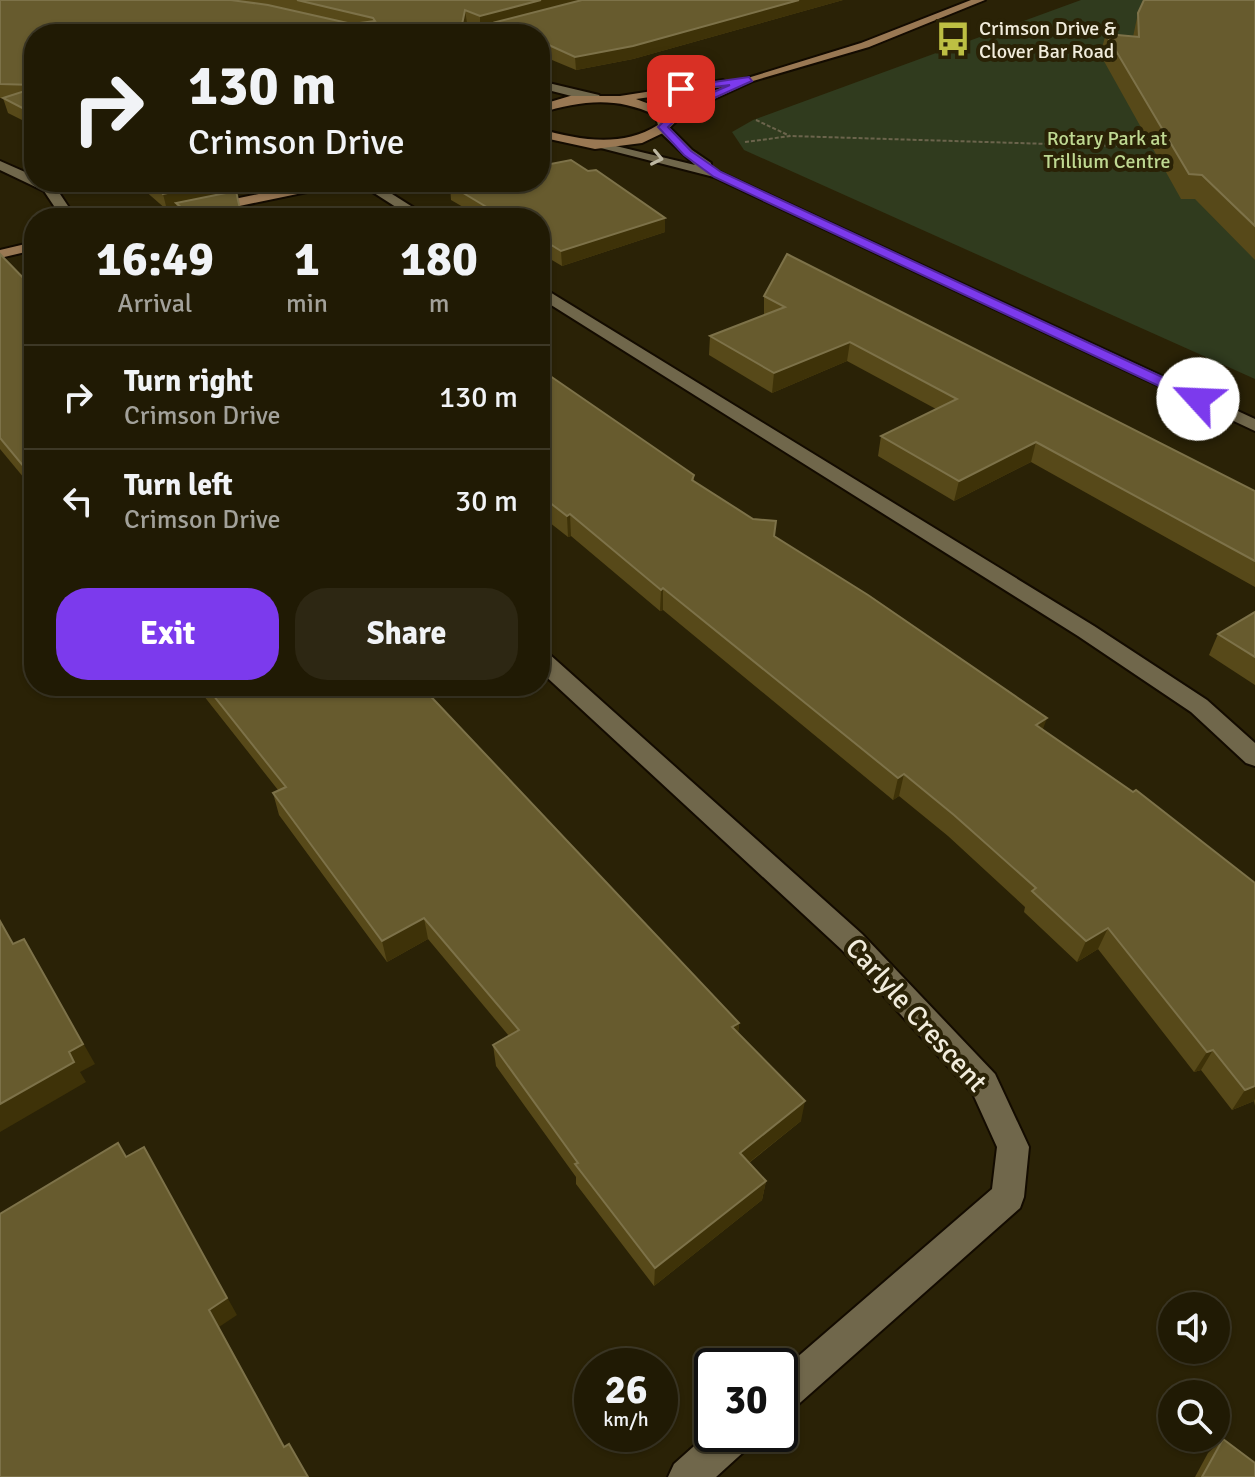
<!DOCTYPE html>
<style>
body{margin:0;font-family:Signika,sans-serif;background:#2d2713;color:#f1f3f6;height:100vh;display:flex;flex-direction:column;font-size:30px;white-space:nowrap}
*{box-sizing:border-box;margin:0}
p{font-size:26px;color:#a2a19a}
.icon{flex:none;width:44px;height:44px;fill:none;stroke:currentColor;stroke-width:2;stroke-linecap:round;stroke-linejoin:round}
.map{position:relative;flex:1;overflow:hidden}
.side{position:absolute;left:24px;top:208px;width:526px;height:488px;display:flex;flex-direction:column;background:#201a04;border-radius:32px;box-shadow:0 2px 6px #0004,0 0 0 2px #3d3826}
.side>*{flex:none}
.hud{position:absolute;left:24px;top:24px;width:526px;height:168px;border-radius:32px;box-shadow:0 2px 6px #0004,0 0 0 2px #3d3826;background:#201a04;color:#f1f3f6;overflow:hidden}
.tools{position:absolute;left:1158px;top:1292px;display:grid;gap:16px}
.tools a{display:grid;place-items:center;width:72px;height:72px;border-radius:50%;background:#201a04;box-shadow:0 2px 6px #0004,0 0 0 2px #3d3826;font-size:40px}
.speed{position:absolute;left:574px;top:1348px;display:flex;gap:16px;font-size:40px;font-weight:700;text-align:center}
.speed>*{display:grid;place-content:center;width:104px;height:104px;border-radius:50%;background:#201a04;box-shadow:0 2px 6px #0004,0 0 0 2px #3d3826;line-height:1}
.speed small{font-size:20px;font-weight:400}
.speed .limit{border:4px solid #111;border-radius:12px;background:#fff;color:#111}
.pin{position:absolute;display:grid;place-items:center;width:68px;height:68px;color:#fff;margin:-34px;border-radius:16px;box-shadow:0 4px 12px #0006}
.me{position:absolute;width:88px;margin:-44px;rotate:295deg;stroke-linejoin:round;filter:drop-shadow(0 0 6px #0008)}
.turn{display:flex;align-items:center;gap:28px;height:168px;padding:0 32px;font-size:36px}
.turn .icon{width:104px;height:104px;stroke-width:2.5}
.turn b{display:block;font-size:56px;line-height:68px}
.eta{display:flex;justify-content:space-evenly;align-items:center;height:136px;text-align:center}
.eta b{font-size:48px;font-weight:800;line-height:56px}
.button{display:flex;gap:16px;margin-top:auto;padding:16px 32px}
.button a{flex:1;height:92px;border-radius:32px;background:#7c3aed;color:#fff;font-size:32px;font-weight:800;line-height:92px;text-align:center}
.button a+a{background:#2d2713;color:#f1f3f6}
ul{padding:0;list-style:none}
li{display:flex;align-items:center;gap:24px;height:104px;padding:0 32px;border-top:2px solid #3d3826}
li div{flex:1}
li b{display:block;font-size:30px}
li em{font-style:normal}
.map>svg:first-child{display:block}
.green{fill:#303b1e}
.lines{fill:none;stroke-linecap:round;stroke-linejoin:round}
.lane-casing{stroke:#130b00;stroke-width:4}
.street-casing{stroke:#130b00;stroke-width:4}
.secondary-casing{stroke:#130b00;stroke-width:4}
.path{stroke:#6b644c;stroke-width:2;stroke-dasharray:4 2;stroke-linecap:butt}
.lane{fill:#70674b;fill-rule:evenodd}
.street{fill:#70674b;fill-rule:evenodd}
.secondary{fill:#997853;fill-rule:evenodd}
.wall{fill:#574919}
.shaded-wall{fill:#3e3208}
.building{fill:#675b2e;stroke:#7d7249;stroke-width:2}
.oneway{stroke:#bdb7a2}
.route{fill:#7c3aed;stroke:#51269a;stroke-width:2}
.labels{text-anchor:middle;dominant-baseline:central;stroke-width:8;stroke-linejoin:round;paint-order:stroke}
.far-poi-label{font-size:20px;fill:#f1ecdc;stroke:#2a2206;text-anchor:start}
.far-park-label{font-size:20px;fill:#bfd992;stroke:#2a2206}
.near-street-label{font-size:28px;fill:#f1ecdc;stroke:#2a2206}
</style>
<div class="map">
<svg width="1255" height="1477" viewBox="0 0 1255 1477">
<rect width="100%" height="100%" fill="#2a2206"/>
<!-- green -->
<polygon class="green" points="1081,0 1255,0 1255,379 744,150 732,132 753,120"/>
<g class="lines">
<!-- lane casing -->
<g class="lane-casing">
<g id="lane">
<polygon points="357,182 373,182 430,218 413,218"/>
<polygon points="540,286 1094,626 1207,700 1255,743 1255,766 1246,763 1191,712 1078,636 540,298"/>
</g>
</g>
<!-- street casing -->
<g class="street-casing">
<g id="street">
<polygon points="526,19 531,22 530,24 490,34 472,34"/>
<polygon points="540,81 599,95 601,98 595,102 540,88"/>
<polygon points="658,124 666,124 692,150 711,163 711,168 1255,419 1255,431 714,177 589,145 595,141 695,165 658,130"/>
<polygon points="0,161 34,176 34,182 54,185 76,218 62,218 44,191 0,170"/>
<polygon points="540,651 548,653 862,934 995,1074 1029,1147 1024,1197 1020,1208 793,1409 780,1414 780,1372 992,1189 997,1147 973,1094 842,950 540,671"/>
<polygon points="712,1430 712,1434 755,1434 749,1447 716,1477 668,1477 674,1464"/>
</g>
</g>
<!-- secondary casing -->
<g class="secondary-casing">
<g id="secondary">
<path d="M971,0H985L869,47L753,81L686,112L665,132L642,143L595,149L540,137V129C580,140 621,148 658,125L655,115C615,96 581,101 540,113V105L570,96H620L723,80L728,84L861,43ZM723,87L678,106L668,116L665,110L636,99Z"/>
<polygon points="316,182 343,182 336,186 182,218 155,218 162,214"/>
<polygon points="34,242 34,250 0,258 0,250"/>
</g>
</g>
<!-- path -->
<g class="path">
<polyline points="756,120 790,136"/>
<polyline points="745,142 791,136 1147,147"/>
</g>
<!-- lane -->
<use href="#lane" class="lane"/>
<!-- street -->
<use href="#street" class="street"/>
<!-- secondary -->
<use href="#secondary" class="secondary"/>
</g>
<!-- wall -->
<g class="wall">
<polygon points="0,0 843,0 633,59 576,70 540,55 540,34 496,34 496,25 480,29 467,23 464,34 34,34 34,126 8,113 3,98 5,98 0,98"/>
<polygon points="1255,0 1255,260 1195,199 1181,199 1100,54 1106,34 1133,37 1138,13"/>
<polygon points="588,171 665,232 562,266 540,253 540,218 482,218 451,200 450,185"/>
<polygon points="135,182 234,182 242,218 180,218 177,208 167,210"/>
<polygon points="0,254 34,289 34,490 0,449"/>
<polygon points="764,296 1255,491 1255,587 1031,462 954,501 878,456 881,436 936,409 847,361 772,393 709,355 710,336 764,315"/>
<polygon points="540,369 694,475 694,481 774,537 1255,883 1255,1106 1254,1101 1232,1110 1201,1070 1194,1072 1098,949 1077,962 1024,912 1025,907 948,836 899,796 893,800 663,610 660,611 571,536 568,537 540,515"/>
<polygon points="1255,612 1255,685 1209,655 1218,634"/>
<polygon points="196,686 421,686 739,1023 738,1033 801,1121 749,1163 766,1181 762,1200 654,1286 576,1184 576,1177 496,1066 493,1045 509,1036 428,939 387,962 279,815 273,793 278,790"/>
<polygon points="1223,1439 1255,1477 1195,1477 1208,1453"/>
</g>
<!-- shaded-wall -->
<g class="shaded-wall">
<polygon points="541,0 590,0 496,22 496,25 480,29 480,16"/>
<polygon points="799,0 843,0 633,59 576,70 575,57"/>
<polygon points="465,10 467,23 464,34 460,34"/>
<polygon points="223,182 234,182 237,195 176,203 177,208 167,210 163,194"/>
<polygon points="665,218 665,232 562,266 561,251"/>
<polygon points="850,342 847,361 772,393 774,373"/>
<polygon points="1036,442 1031,462 954,501 959,481"/>
<polygon points="570,514 571,536 568,537 567,516"/>
<polygon points="663,588 663,610 660,611 661,590"/>
<polygon points="1047,718 1039,740 1036,725"/>
<polygon points="904,774 899,796 893,800 898,778"/>
<polygon points="424,918 428,939 387,962 382,941"/>
<polygon points="1108,928 1098,949 1077,962 1086,941"/>
<polygon points="24,939 95,1064 80,1072 86,1082 0,1132 0,1104 69,1052"/>
<polygon points="739,1023 737,1043 732,1027"/>
<polygon points="1213,1050 1201,1070 1194,1072 1207,1052"/>
<polygon points="1255,1086 1255,1099 1254,1101 1232,1110 1245,1090"/>
<polygon points="805,1101 801,1121 737,1172 740,1153"/>
<polygon points="144,1147 237,1315 219,1327 293,1461 209,1310"/>
<polygon points="766,1181 762,1200 654,1286 655,1268"/>
</g>
<!-- building -->
<g class="building">
<polygon points="0,0 231,0 268,5 352,24 375,21 373,18 297,0 541,0 480,16 465,10 460,34 34,34 34,85 0,84"/>
<polygon points="582,0 799,0 633,46 575,57 540,41 540,34 523,34 496,22"/>
<polygon points="1144,0 1255,0 1255,226 1202,175 1189,174 1106,34 1139,37 1138,13"/>
<polygon points="34,88 34,114 3,98"/>
<polygon points="571,160 588,171 596,170 665,218 561,251 540,238 540,218 505,218 450,185 466,182 540,182 540,166"/>
<polygon points="149,182 223,182 163,194"/>
<polygon points="236,191 242,218 194,218 176,203"/>
<polygon points="312,211 322,218 280,218"/>
<polygon points="0,254 34,289 34,479 0,438"/>
<polygon points="787,254 1255,491 1255,561 1036,442 959,481 881,436 957,399 850,342 774,373 710,336 785,307 764,296"/>
<polygon points="540,369 694,475 692,480 753,519 776,521 774,536 868,595 1047,718 1036,725 1133,792 1136,790 1255,883 1255,1086 1245,1090 1213,1050 1207,1052 1108,928 1086,941 1032,891 1036,888 954,815 904,774 898,778 663,588 661,590 570,514 567,516 540,495"/>
<polygon points="1255,612 1255,657 1218,634"/>
<polygon points="206,686 421,686 739,1023 732,1027 805,1101 740,1153 766,1181 655,1268 575,1164 578,1163 493,1045 519,1030 424,918 382,941 273,793 286,787"/>
<polygon points="0,921 13,944 24,939 83,1044 69,1052 74,1062 0,1104"/>
<polygon points="118,1143 126,1157 144,1147 227,1298 209,1310 284,1447 289,1444 308,1477 0,1477 0,1214"/>
<polygon points="1223,1439 1255,1463 1255,1477 1202,1477"/>
</g>
<!-- one-way arrows -->
<defs><path id="oneway-chevron" d="M-2-3.5L2.5 0L-2 3.5" fill="none" stroke-width="1.6" stroke-linecap="round" stroke-linejoin="round" transform="scale(2)"/></defs>
<use class="oneway" href="#oneway-chevron" transform="translate(657 158) rotate(12)"/>
<!-- route -->
<polygon class="route" points="749,77 752,81 685,111 668,127 691,151 721,172 1203,396 1203,402 1193,402 714,177 684,155 658,127 678,107 730,85 681,91 678,87"/>
<!-- icons -->
<defs>
<g id="bus-bare" transform="scale(2.76)"><path d="M-5-6H5V4H4V6H2V4H-2V6H-4V4H-5ZM-3.5-4V0h7V-4ZM-3.5 1.2v1.5H-2V1.2ZM2 1.2v1.5H3.5V1.2Z" fill="#bdbf43" stroke="#2a2206" stroke-width="2.5" paint-order="stroke"/></g>
</defs>
<g fill-rule="evenodd">
<use href="#bus-bare" x="953" y="39"/>
</g>
<g class="labels">
<!-- far-poi labels -->
<g class="far-poi-label">
<text x="979" y="28">Crimson Drive &amp;<tspan x="979" dy="23">Clover Bar Road</tspan></text>
</g>
<!-- far-park labels -->
<g class="far-park-label">
<text x="1107" y="138">Rotary Park at<tspan x="1107" dy="23">Trillium Centre</tspan></text>
</g>
<!-- near-street labels -->
<g class="near-street-label">
<text transform="translate(916 1015) rotate(48)">Carlyle Crescent</text>
</g>
</g>
</svg>
<div class="tools">
<a><svg class="icon" aria-label="sound" viewBox="0 0 24 24"><path d="M4 9h4l5-4v14l-5-4H4zM17 9q2 3 0 6"/></svg></a>
<a><svg class="icon" aria-label="search" viewBox="0 0 24 24"><circle cx="10" cy="10" r="6"/><path d="M15 15l6 6"/></svg></a>
</div>
<div class="speed"><div>26<small>km/h</small></div><div class="limit">30</div></div>
<div class="pin" style="left:681px;top:89px;background:#d93025"><svg class="icon" aria-label="arrive" viewBox="0 0 24 24"><path d="M6 21V4h12l-3 4 3 4H6"/></svg></div>
<svg class="me" style="left:1198px;top:399px" viewBox="-20 -20 40 40"><circle r="19" fill="#fff"/><path d="M0-13L10 11 0 6-10 11z" fill="#7c3aed"/></svg>
<div class="hud">
<div class="turn"><svg class="icon" aria-label="right" viewBox="0 0 24 24"><path d="M7 20v-9h11M14 6l5 5-5 5"/></svg><div><b>130 m</b>Crimson Drive</div></div>
</div>
<section class="side">
<div class="eta">
<div><b>16:49</b><p>Arrival</p></div>
<div><b>1</b><p>min</p></div>
<div><b>180</b><p>m</p></div>
</div>
<ul>
<li><svg class="icon" aria-label="right" viewBox="0 0 24 24"><path d="M7 20v-9h11M14 6l5 5-5 5"/></svg><div><b>Turn right</b><p>Crimson Drive</p></div><em>130 m</em></li>
<li><svg class="icon" aria-label="left" viewBox="0 0 24 24"><path d="M17 20v-9H6M10 6l-5 5 5 5"/></svg><div><b>Turn left</b><p>Crimson Drive</p></div><em>30 m</em></li>
</ul>
<div class="button"><a>Exit</a><a>Share</a></div>
</section>
</div>
